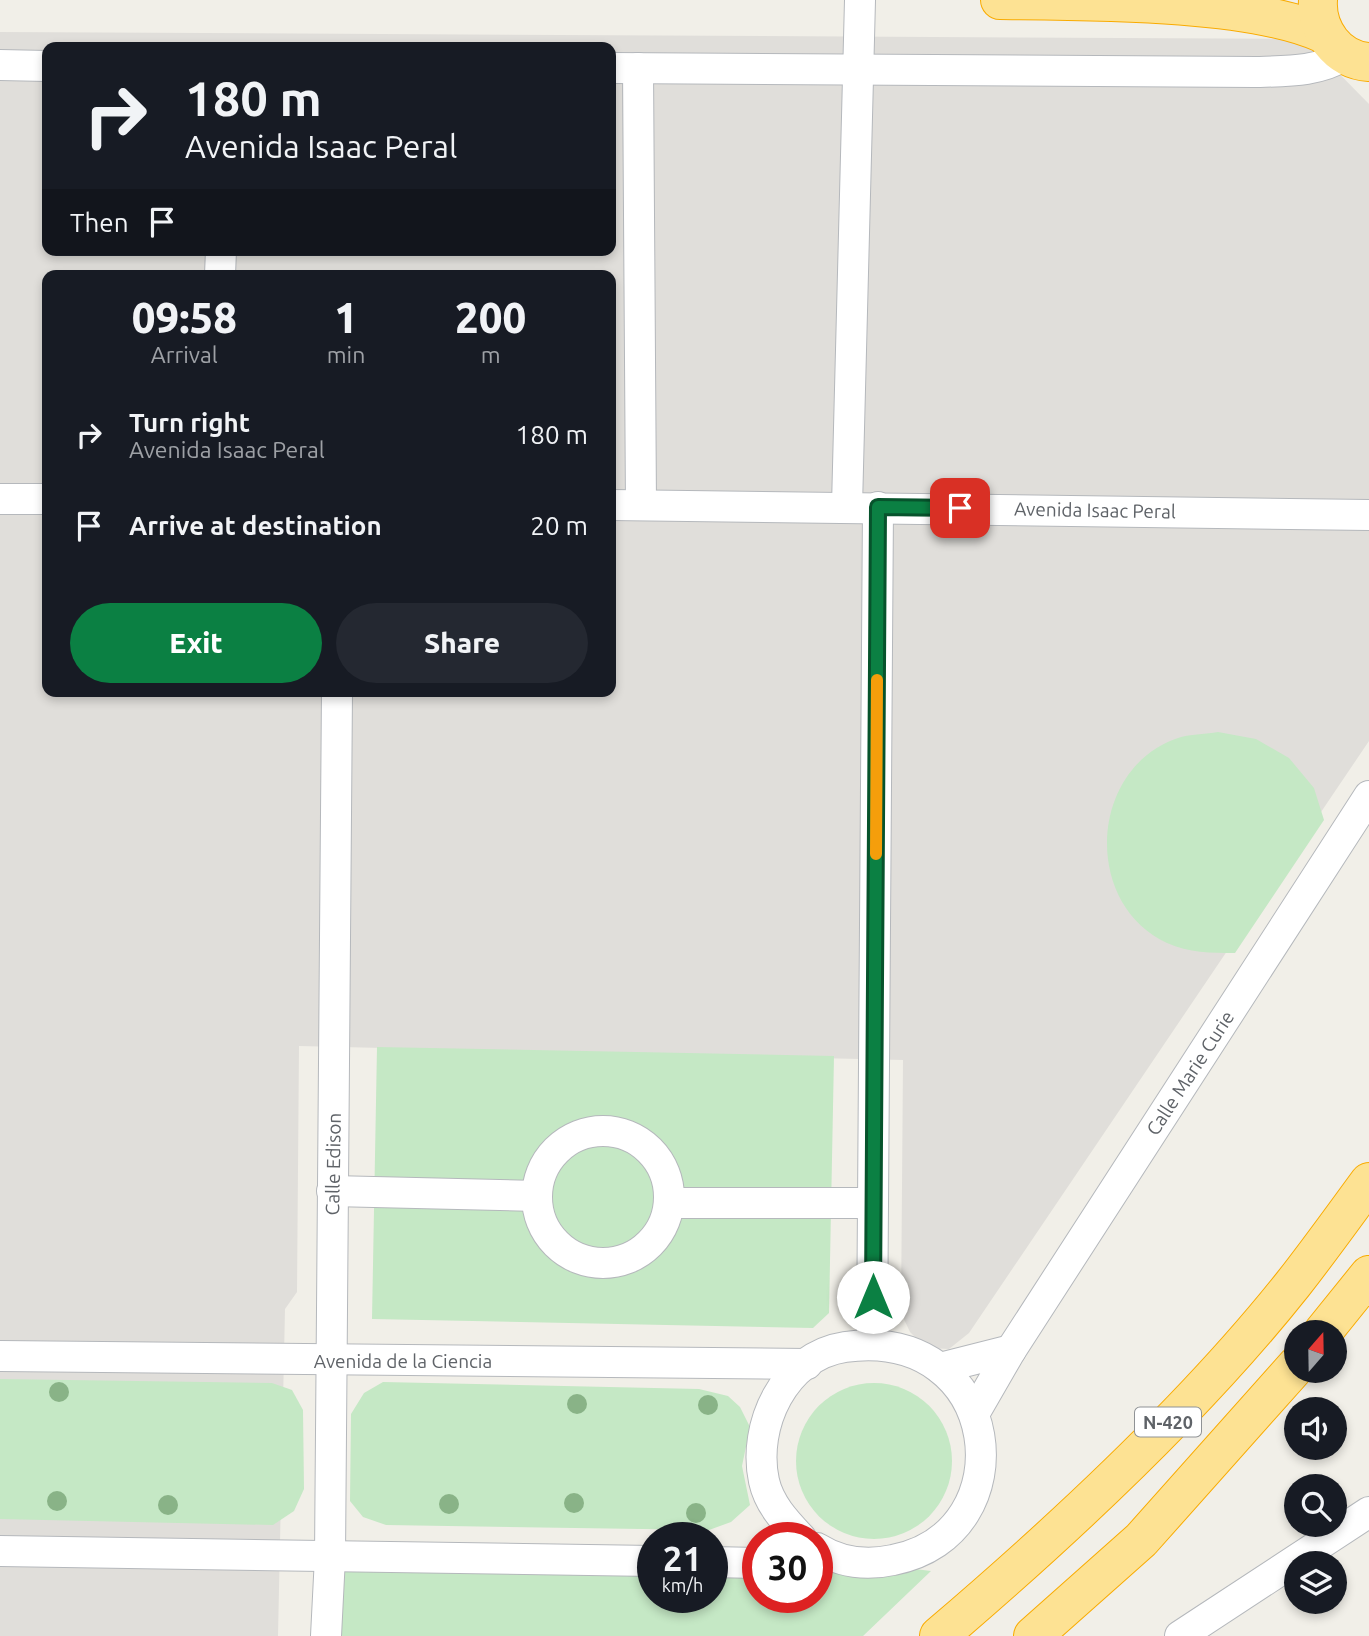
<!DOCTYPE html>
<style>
body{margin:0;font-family:Ubuntu,sans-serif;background:#242831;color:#f1f3f6;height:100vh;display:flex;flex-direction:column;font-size:26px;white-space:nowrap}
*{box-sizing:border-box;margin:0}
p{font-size:23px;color:#9ea1a6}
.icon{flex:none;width:38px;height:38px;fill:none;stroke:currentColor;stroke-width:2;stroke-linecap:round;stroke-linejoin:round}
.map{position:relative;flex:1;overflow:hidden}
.details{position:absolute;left:42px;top:270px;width:574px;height:427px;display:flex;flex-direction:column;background:#171b24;border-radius:14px;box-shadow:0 4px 10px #0003}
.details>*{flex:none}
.hud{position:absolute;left:42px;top:42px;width:574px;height:214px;border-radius:14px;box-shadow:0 4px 10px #0003;background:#171b24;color:#f1f3f6;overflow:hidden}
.needle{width:46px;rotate:20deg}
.buttons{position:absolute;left:1284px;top:1320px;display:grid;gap:14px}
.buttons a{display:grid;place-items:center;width:63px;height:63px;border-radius:50%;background:#171b24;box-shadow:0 4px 10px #0003;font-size:35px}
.speed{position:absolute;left:637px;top:1522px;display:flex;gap:14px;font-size:35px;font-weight:700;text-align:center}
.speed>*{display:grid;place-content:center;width:91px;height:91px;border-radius:50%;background:#171b24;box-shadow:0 4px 10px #0003;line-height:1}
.speed small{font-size:18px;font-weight:400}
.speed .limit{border:10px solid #d22;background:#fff;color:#111}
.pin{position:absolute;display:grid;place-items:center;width:60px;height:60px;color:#fff;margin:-30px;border-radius:14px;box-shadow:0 4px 10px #0006}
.me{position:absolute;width:77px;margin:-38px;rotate:0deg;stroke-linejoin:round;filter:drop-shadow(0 0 5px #0008)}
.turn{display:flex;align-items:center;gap:24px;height:147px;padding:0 28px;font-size:32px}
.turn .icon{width:91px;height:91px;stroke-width:2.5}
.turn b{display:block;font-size:49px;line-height:60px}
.then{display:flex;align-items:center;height:66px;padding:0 28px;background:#0003;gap:14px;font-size:26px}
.eta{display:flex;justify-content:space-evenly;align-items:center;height:119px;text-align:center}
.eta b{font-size:42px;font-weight:800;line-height:49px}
.primary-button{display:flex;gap:14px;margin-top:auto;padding:14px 28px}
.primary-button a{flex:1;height:80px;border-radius:42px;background:#0b8043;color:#fff;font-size:28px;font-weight:800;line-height:80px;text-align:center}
.primary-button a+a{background:#242831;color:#f1f3f6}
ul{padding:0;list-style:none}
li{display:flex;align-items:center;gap:21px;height:91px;padding:0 28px}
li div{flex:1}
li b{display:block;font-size:26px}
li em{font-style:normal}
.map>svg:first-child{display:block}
.industrial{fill:#e0deda;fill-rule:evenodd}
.green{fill:#c5e8c5}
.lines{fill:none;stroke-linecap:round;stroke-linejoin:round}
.minor-casing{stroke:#b5b8bc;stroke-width:32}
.highway-casing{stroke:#f9ab00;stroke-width:40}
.minor{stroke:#fff;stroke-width:30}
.highway{stroke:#fde293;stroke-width:38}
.tree{fill:#89b387}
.route-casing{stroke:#07532c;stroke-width:18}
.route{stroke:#0b8043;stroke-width:12}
.slow{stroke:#f59e0b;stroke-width:12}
.labels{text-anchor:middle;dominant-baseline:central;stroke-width:7;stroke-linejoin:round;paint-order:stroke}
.shield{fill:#fff;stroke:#8f9295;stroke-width:2}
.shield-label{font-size:18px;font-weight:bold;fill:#5f6368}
.street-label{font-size:19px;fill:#5f6368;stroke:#fff}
</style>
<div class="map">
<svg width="1369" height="1636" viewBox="0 0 1369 1636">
<rect width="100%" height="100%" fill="#f1efe8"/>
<!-- industrial -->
<path class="industrial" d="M0,32L1305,39L1369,104V741L969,1333L949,1349L926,1348L910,1332L901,1313L903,1060L299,1046L297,1292L285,1309L278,1636H0ZM47,47H611V250H47ZM47,275H611V691H47Z"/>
<!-- green -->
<g class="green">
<path d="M1218,732L1256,739L1289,758L1314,788L1324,820L1235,953C1211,953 1189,953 1167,943C1081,903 1089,765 1181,737C1193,734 1206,734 1218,732Z"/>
<polygon points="377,1047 834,1056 829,1313 813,1328 372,1319"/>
<polygon points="0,1379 272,1383 292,1390 303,1410 304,1489 294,1511 273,1525 0,1519"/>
<polygon points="383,1382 699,1389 728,1396 740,1407 750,1427 742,1466 750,1505 731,1522 709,1530 386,1525 363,1517 350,1501 351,1414 364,1393"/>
<circle cx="874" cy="1461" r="78"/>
<polygon points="330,1557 653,1561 653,1598 712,1598 712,1562 758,1562 758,1598 817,1598 817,1563 875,1564 931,1571 863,1636 310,1636"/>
</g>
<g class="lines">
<!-- minor casing -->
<g class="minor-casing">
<g id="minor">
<polyline points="0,65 47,66"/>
<path d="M611,68L1256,72C1289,71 1317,72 1346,55"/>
<polyline points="638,68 641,505"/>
<polyline points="220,275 221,250"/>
<polyline points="0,499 47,499"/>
<polyline points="611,505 1369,515"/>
<polyline points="847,506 860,0"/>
<circle cx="603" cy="1197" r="66"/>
<polyline points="332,1191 537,1196"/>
<polyline points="669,1203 873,1203"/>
<polyline points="872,1344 878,507"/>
<polyline points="1011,1350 1369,796"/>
<polyline points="0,1356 807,1364"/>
<polyline points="940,1368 1011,1350 974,1414"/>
<path d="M801,1538C785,1521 769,1504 764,1481C752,1426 784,1356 845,1347C1004,1325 1028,1534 893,1560C866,1566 841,1563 817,1548"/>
<polyline points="0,1551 653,1561"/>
<polyline points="712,1562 758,1563"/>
<polyline points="326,1636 330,1557 337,691"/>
<polyline points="1180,1636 1369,1512"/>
</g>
</g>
<!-- highway casing -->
<g class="highway-casing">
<g id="highway">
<path d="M1000,0C1086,1 1252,0 1324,34"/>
<path d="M1318,0C1316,30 1337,60 1369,62"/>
<polyline points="1323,1332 1369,1275"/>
<path d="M939,1636C1061,1532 1193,1410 1293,1284C1319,1251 1344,1216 1369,1182"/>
<polyline points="1033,1636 1141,1540 1297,1365"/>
</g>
</g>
<!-- minor -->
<use href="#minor" class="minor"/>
<!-- highway -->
<use href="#highway" class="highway"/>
</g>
<!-- trees -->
<g class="tree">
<circle cx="59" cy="1392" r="10"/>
<circle cx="577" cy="1404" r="10"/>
<circle cx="708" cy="1405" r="10"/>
<circle cx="57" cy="1501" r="10"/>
<circle cx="574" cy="1503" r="10"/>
<circle cx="449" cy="1504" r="10"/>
<circle cx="168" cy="1505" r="10"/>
<circle cx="696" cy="1513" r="10"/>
</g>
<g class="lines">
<!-- route casing -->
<g class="route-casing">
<polyline id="route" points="873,1297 878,507 960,508"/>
</g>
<!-- route -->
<use href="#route" class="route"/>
<!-- slow -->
<polyline class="slow" points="876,854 877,680"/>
</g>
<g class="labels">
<!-- shield labels -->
<rect class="shield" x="1135" y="1407.5" width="66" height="29" rx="5"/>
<g class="shield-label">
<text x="1168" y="1422">N-420</text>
</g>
<!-- street labels -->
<g class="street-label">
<text transform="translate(1095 510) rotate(1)">Avenida Isaac Peral</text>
<text transform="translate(1190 1073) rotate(-57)">Calle Marie Curie</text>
<text transform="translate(333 1164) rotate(-89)">Calle Edison</text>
<text x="403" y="1361">Avenida de la Ciencia</text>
</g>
</g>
</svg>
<div class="buttons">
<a><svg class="needle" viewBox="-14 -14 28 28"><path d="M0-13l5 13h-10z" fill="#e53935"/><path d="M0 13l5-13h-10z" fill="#9ea1a6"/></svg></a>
<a><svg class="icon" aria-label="sound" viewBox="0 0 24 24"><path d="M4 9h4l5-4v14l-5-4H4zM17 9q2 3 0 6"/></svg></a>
<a><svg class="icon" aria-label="search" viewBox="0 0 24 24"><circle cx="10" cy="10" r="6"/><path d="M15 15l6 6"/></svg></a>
<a><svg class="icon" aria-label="layers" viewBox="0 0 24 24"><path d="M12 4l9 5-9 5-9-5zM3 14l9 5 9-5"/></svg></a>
</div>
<div class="speed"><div>21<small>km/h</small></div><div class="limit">30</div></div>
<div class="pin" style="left:960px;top:508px;background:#d93025"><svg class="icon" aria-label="arrive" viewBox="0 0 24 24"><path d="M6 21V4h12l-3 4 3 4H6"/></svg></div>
<svg class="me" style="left:873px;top:1297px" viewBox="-20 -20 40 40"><circle r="19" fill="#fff"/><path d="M0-13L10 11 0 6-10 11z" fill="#0b8043"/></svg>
<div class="hud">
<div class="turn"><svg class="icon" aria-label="right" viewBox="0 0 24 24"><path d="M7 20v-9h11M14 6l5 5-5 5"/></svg><div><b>180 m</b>Avenida Isaac Peral</div></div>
<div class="then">Then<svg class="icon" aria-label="arrive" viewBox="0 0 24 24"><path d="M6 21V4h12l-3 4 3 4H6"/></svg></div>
</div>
<section class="details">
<div class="eta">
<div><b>09:58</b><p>Arrival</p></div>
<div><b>1</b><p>min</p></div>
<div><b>200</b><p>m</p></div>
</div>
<ul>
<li><svg class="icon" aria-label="right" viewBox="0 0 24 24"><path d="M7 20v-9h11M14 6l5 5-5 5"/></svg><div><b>Turn right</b><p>Avenida Isaac Peral</p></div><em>180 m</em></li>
<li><svg class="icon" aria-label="arrive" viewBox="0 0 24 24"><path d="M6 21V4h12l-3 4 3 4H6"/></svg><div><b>Arrive at destination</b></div><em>20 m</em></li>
</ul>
<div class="primary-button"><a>Exit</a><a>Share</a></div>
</section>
</div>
